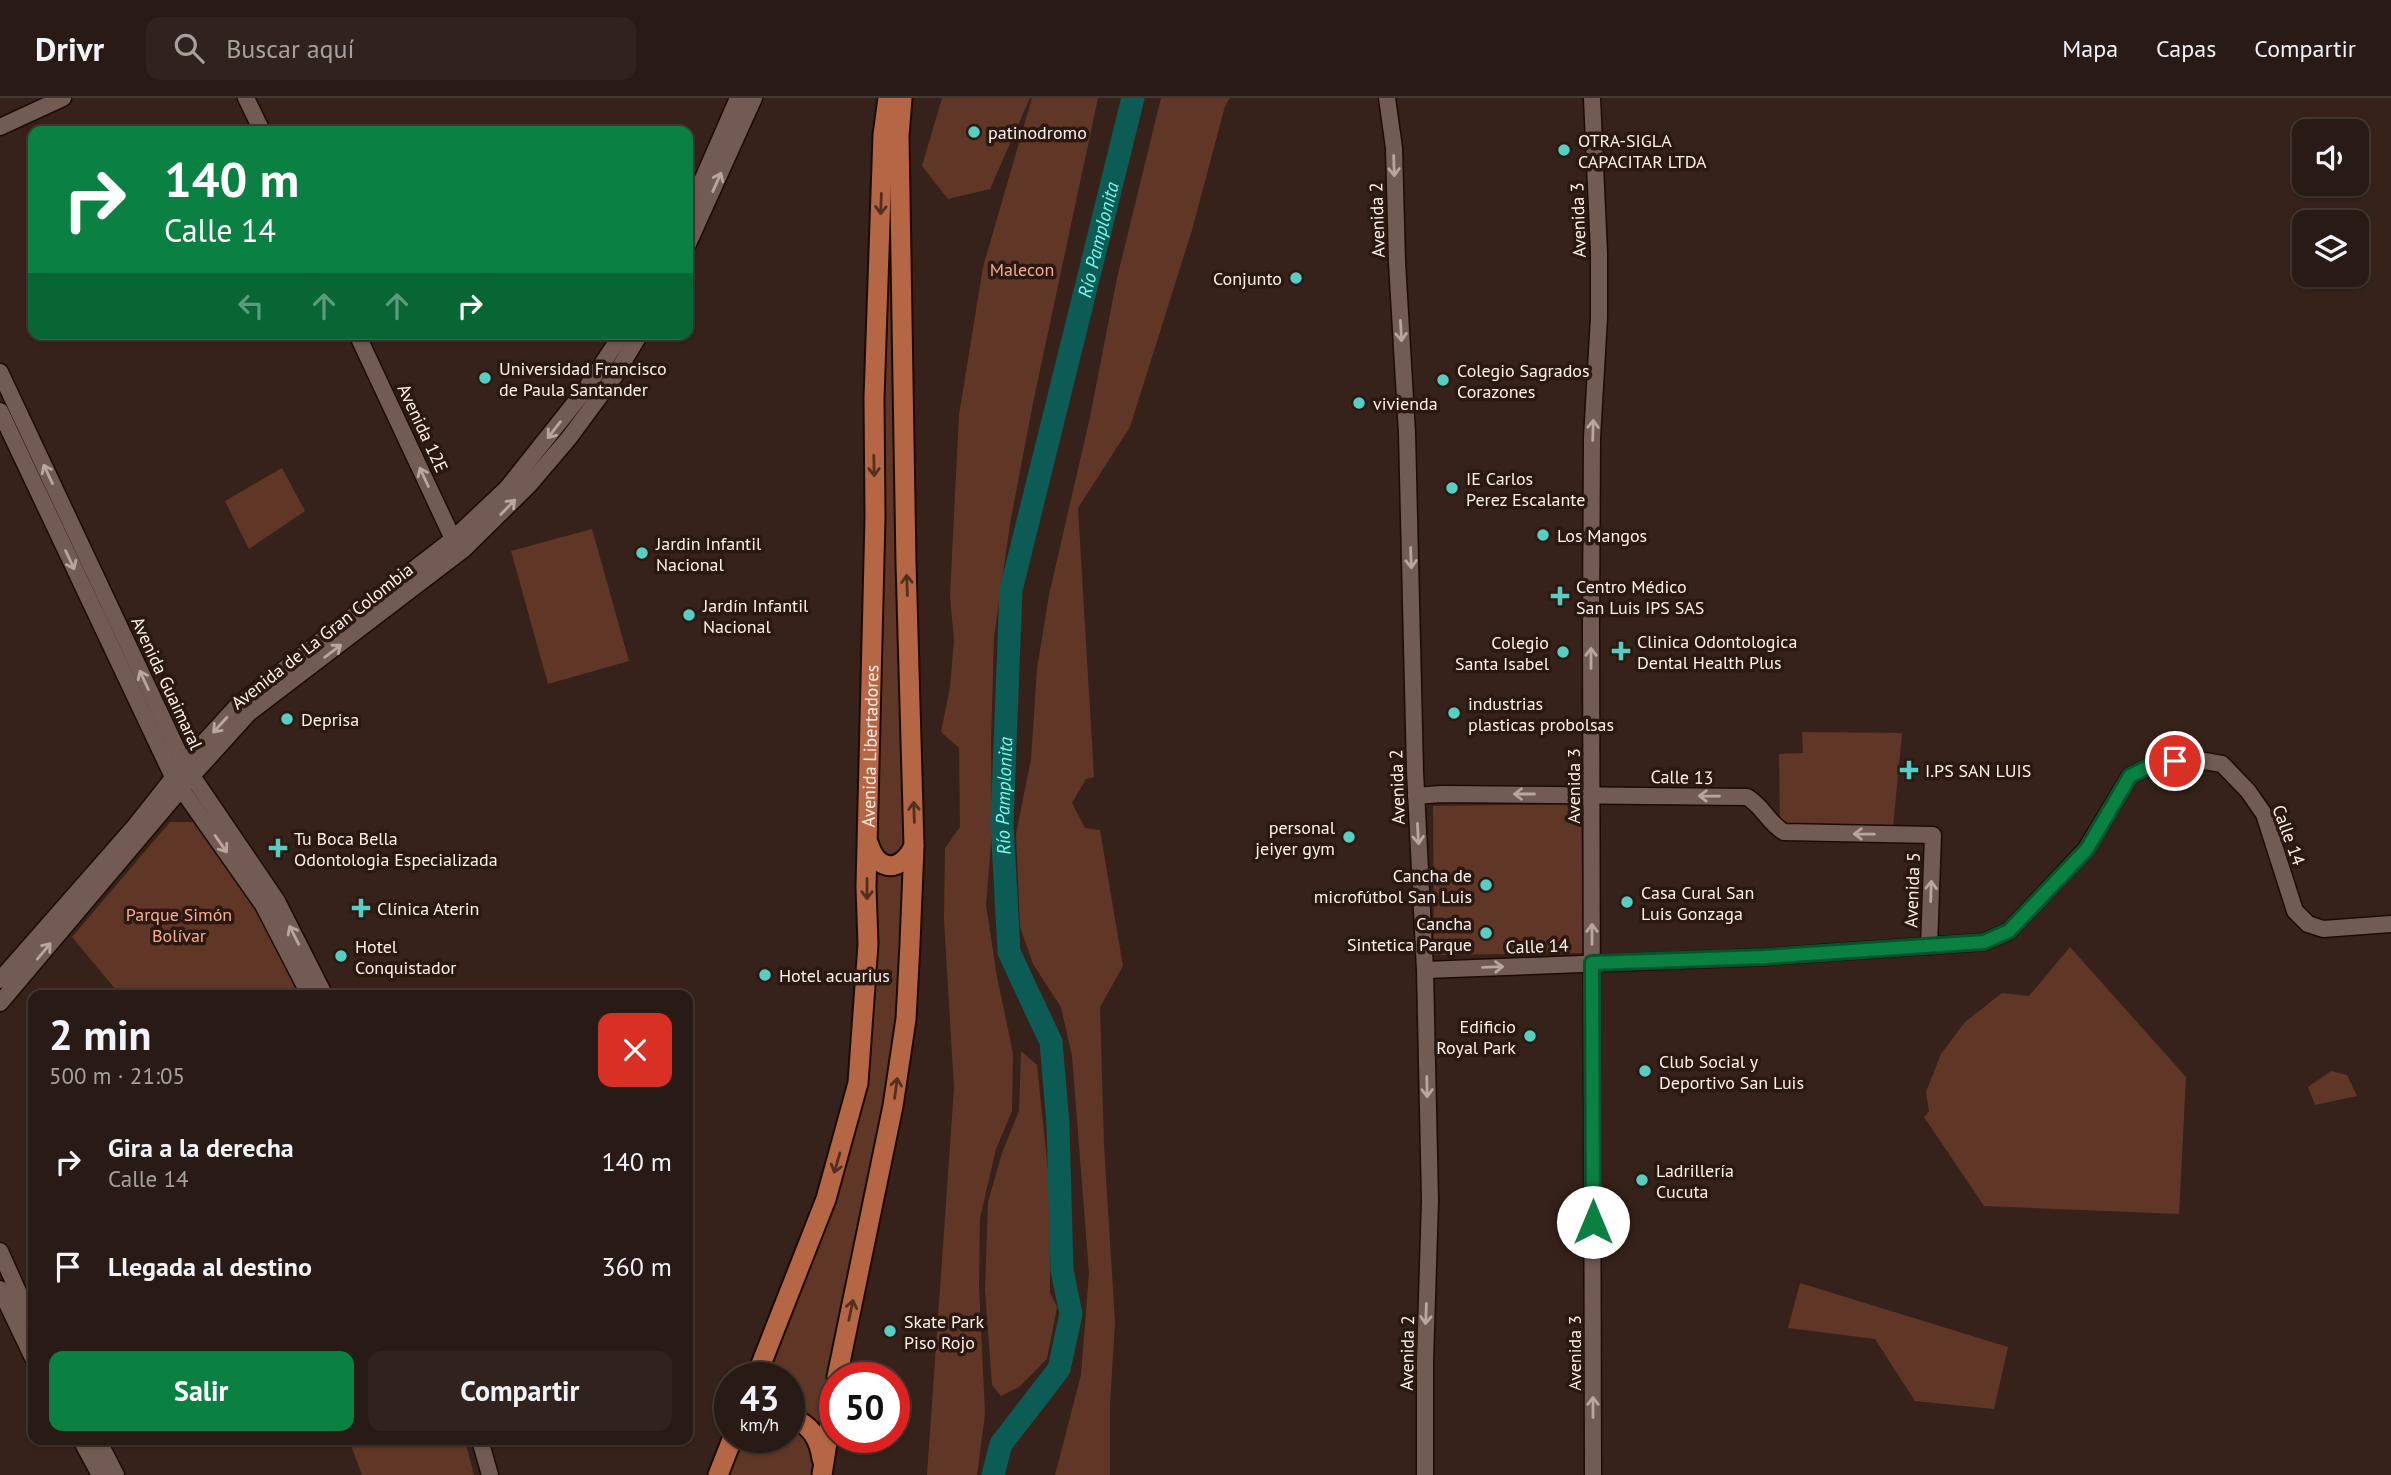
<!DOCTYPE html>
<html lang="es">
<meta charset="utf-8">
<style>
body{margin:0;font-family:"PT Sans",sans-serif;background:#30231d;color:#f1f3f6;height:100vh;display:flex;flex-direction:column;font-size:26px;white-space:nowrap}
*{box-sizing:border-box;margin:0}
p{font-size:23px;color:#a5a1a0}
.icon{flex:none;width:38px;height:38px;fill:none;stroke:currentColor;stroke-width:2;stroke-linecap:round;stroke-linejoin:round}
.map{position:relative;flex:1;overflow:hidden}
.side{position:absolute;left:28px;top:892px;width:665px;height:455px;display:flex;flex-direction:column;background:#281a14;border-radius:14px;box-shadow:0 2px 5px #0004,0 0 0 2px #443834}
.side>*{flex:none}
.banner{position:absolute;left:28px;top:28px;width:665px;height:214px;border-radius:14px;box-shadow:0 2px 5px #0004,0 0 0 2px #443834;background:#0b8043;color:#fff;overflow:hidden}
.tools{position:absolute;left:2292px;top:21px;display:grid;gap:14px}
.tools a{display:grid;place-items:center;width:77px;height:77px;border-radius:14px;background:#281a14;box-shadow:0 2px 5px #0004,0 0 0 2px #443834;font-size:35px}
.speed{position:absolute;left:714px;top:1264px;display:flex;gap:14px;font-size:35px;font-weight:700;text-align:center}
.speed>*{display:grid;place-content:center;width:91px;height:91px;border-radius:50%;background:#281a14;box-shadow:0 2px 5px #0004,0 0 0 2px #443834;line-height:1}
.speed small{font-size:18px;font-weight:400}
.speed .limit{border:10px solid #d22;background:#fff;color:#111}
.pin{position:absolute;display:grid;place-items:center;width:60px;height:60px;color:#fff;margin:-30px;border:4px solid #fff;border-radius:50%;box-shadow:0 2px 7px #0007}
.me{position:absolute;width:77px;margin:-38px;rotate:0deg;stroke-linejoin:round;filter:drop-shadow(0 0 5px #0008)}
.turn{display:flex;align-items:center;gap:24px;height:147px;padding:0 21px;font-size:32px}
.turn .icon{width:91px;height:91px;stroke-width:2.5}
.turn b{display:block;font-size:49px;line-height:60px}
.lanes{display:flex;align-items:center;height:66px;padding:0 21px;background:#0003;justify-content:center;gap:35px;direction:ltr}
.lanes .off{opacity:.35}
.round{display:grid;place-items:center;flex:none;width:74px;height:74px;border-radius:14px;background:#30231d}
.head{display:flex;align-items:center;justify-content:space-between;height:119px;padding:0 21px}
h1{font-size:42px;font-weight:700;line-height:52px}
.primary-button{display:flex;gap:14px;margin-top:auto;padding:14px 21px}
.primary-button a{flex:1;height:80px;border-radius:14px;background:#0b8043;color:#fff;font-size:28px;font-weight:700;line-height:80px;text-align:center}
.primary-button a+a{background:#30231d;color:#f1f3f6}
ul{padding:0;list-style:none}
li{display:flex;align-items:center;gap:21px;height:105px;padding:0 21px}
li div{flex:1}
li b{display:block;font-size:26px}
li em{font-style:normal}
header{display:flex;align-items:center;gap:42px;box-sizing:border-box;height:98px;padding:0 35px;background:#281a14;border-bottom:2px solid #443834}
header strong{font-size:33px}
nav{display:flex;gap:38px;margin-inline-start:auto;font-size:24px}
.search{width:490px;height:63px;background:#30231d;display:flex;align-items:center;gap:18px;box-sizing:border-box;padding:0 24px;border-radius:14px;color:#a5a1a0;font-size:26px}
.map>svg:first-child{display:block}
.green{fill:#603726}
.lines{fill:none;stroke-linecap:round;stroke-linejoin:round}
.river{stroke:#0c5b55;stroke-width:23}
.secondary-casing{stroke:#1c0b05;stroke-width:19}
.primary-casing{stroke:#1c0b05;stroke-width:23}
.secondary{stroke:#725b52;stroke-width:16}
.primary{stroke:#b56644;stroke-width:19}
.oneway{stroke:#b8a69f}
.oneway2{stroke:#542f20}
.route-casing{stroke:#07532c;stroke-width:18}
.route{stroke:#0b8043;stroke-width:12}
.poi-dot{fill:#56cec3;stroke:#2b1811;stroke-width:2.5}
.labels{text-anchor:middle;dominant-baseline:central;stroke-width:7;stroke-linejoin:round;paint-order:stroke}
.poi-label{font-size:18px;fill:#fff1ec;stroke:#2b1811;text-anchor:start}
.street-label{font-size:18px;fill:#fff1ec;stroke:#2b1811}
.park-label{font-size:18px;fill:#f6ad91;stroke:#2b1811}
.water-label{font-size:19px;font-style:italic;fill:#75f9ed;stroke:#2b1811}
</style>
<header>
<strong>Drivr</strong>
<div class="search"><svg class="icon" aria-label="search" viewBox="0 0 24 24"><circle cx="10" cy="10" r="6"/><path d="M15 15l6 6"/></svg>Buscar aquí</div>
<nav><a>Mapa</a><a>Capas</a><a>Compartir</a></nav>
</header>
<div class="map">
<svg width="2391" height="1377" viewBox="0 0 2391 1377">
<rect width="100%" height="100%" fill="#36221a"/>
<!-- green -->
<g class="green">
<polygon points="942,0 1030,0 990,91 948,101 922,68"/>
<polygon points="1032,0 1098,0 1033,305 1010,426 994,539 991,645 992,733 986,807 997,879 1013,955 1012,1013 996,1051 980,1120 979,1187 985,1316 977,1377 927,1377 954,990 944,821 945,750 960,729 959,650 941,634 950,589 954,542 950,498 959,317 983,169"/>
<polygon points="1161,0 1230,0 1225,8 1192,132 1130,329 1078,410 1094,679 1086,681 1072,705 1085,730 1100,732 1123,868 1100,909 1104,1047 1115,1224 1110,1307 1110,1377 1055,1377 1081,1277 1089,1175 1072,958 1061,909 1033,866 1020,829 1016,736 1031,661 1037,571 1049,497 1090,319 1117,180"/>
<polygon points="892,58 912,746 903,763 874,757 884,219"/>
<polygon points="282,370 305,413 249,451 225,403"/>
<polygon points="592,431 629,563 548,586 511,453"/>
<polygon points="1802,634 1902,635 1893,729 1780,726 1779,656 1803,655"/>
<polygon points="1581,706 1583,855 1434,857 1433,708"/>
<polygon points="170,724 199,724 253,805 299,898 121,898 72,839"/>
<polygon points="871,760 906,766 903,920 822,1345 789,1315 789,1279 762,1279 861,986"/>
<polygon points="2070,849 2186,979 2179,1116 1984,1108 1924,1019 1929,1013 1926,994 1941,956 1965,924 2002,895 2029,898"/>
<polygon points="1021,953 1037,967 1050,1092 1050,1195 1057,1209 1047,1261 1019,1289 1001,1298 992,1287 985,1192 988,1104 1002,1055 1019,1013"/>
<polygon points="2331,973 2347,977 2357,998 2315,1007 2308,989"/>
<polygon points="1800,1185 2008,1249 1994,1311 1915,1303 1875,1241 1788,1230"/>
<polygon points="789,1323 810,1337 817,1377 728,1377 738,1352 747,1339 789,1339"/>
<polygon points="349,1342 465,1342 474,1377 362,1377"/>
</g>
<g class="lines">
<!-- river -->
<path class="river" id="s1" d="M993,1377L1001,1346L1059,1271L1071,1216L1062,1172L1058,1026L1051,944L1009,854L1002,725L1011,492L1133,0"/>
<!-- secondary casing -->
<g class="secondary-casing">
<g id="secondary">
<polyline points="246,0 262,33"/>
<polyline points="1387,0 1394,50 1397,164 1407,335 1415,673 1425,872 1430,1103 1425,1263 1425,1377"/>
<polyline points="1592,0 1599,155 1599,219 1592,340 1591,526 1593,1377"/>
<polyline points="0,29 63,0"/>
<polyline points="688,115 738,0"/>
<polyline points="688,146 754,0"/>
<polyline points="357,236 453,441"/>
<polyline points="0,274 184,666 277,803 325,898"/>
<polyline points="0,313 173,679 263,807 310,898"/>
<path d="M1416,698L1441,696L1747,699C1763,708 1768,725 1784,734L1933,737L1929,848"/>
<polyline points="1425,872 1764,859 1984,844 2009,833 2086,751 2130,678 2158,664 2193,661 2222,666 2248,693 2264,716 2295,813 2308,826 2323,831 2391,826"/>
<polyline points="0,882 135,728 184,666 239,606 453,441 507,390 585,292 622,236"/>
<polyline points="0,905 191,679 249,615 463,452 529,387 569,340 614,279 640,236"/>
<polyline points="0,1153 33,1227"/>
<polyline points="0,1191 33,1260"/>
<polyline points="81,1342 100,1377"/>
<polyline points="98,1342 116,1377"/>
<polyline points="480,1342 490,1377"/>
</g>
</g>
<!-- primary casing -->
<g class="primary-casing">
<g id="primary">
<path d="M869,747C878,775 902,774 914,748"/>
<path id="s2" d="M756,1279L826,1101L858,985L868,846L866,789L875,419L874,300L883,37L888,0"/>
<polyline points="837,1279 893,1008 906,921 910,846 914,748 906,465 899,38 902,0"/>
<path d="M789,1319C810,1326 819,1339 822,1361"/>
<polyline points="718,1377 733,1339"/>
<polyline points="822,1377 835,1293"/>
</g>
</g>
<!-- secondary -->
<use href="#secondary" class="secondary"/>
<!-- primary -->
<use href="#primary" class="primary"/>
</g>
<!-- one-way arrows -->
<defs><path id="oneway-shaft" d="M-6 0H5M1.5-3L5.5 0L1.5 3" fill="none" stroke-width="1.6" stroke-linecap="round" stroke-linejoin="round" transform="scale(1.75)"/></defs>
<g class="oneway">
<use href="#oneway-shaft" transform="translate(1394 68) rotate(88)"/>
<use href="#oneway-shaft" transform="translate(717 84) rotate(-66)"/>
<use href="#oneway-shaft" transform="translate(1401 233) rotate(87)"/>
<use href="#oneway-shaft" transform="translate(554 332) rotate(128)"/>
<use href="#oneway-shaft" transform="translate(1593 332) rotate(-88)"/>
<use href="#oneway-shaft" transform="translate(48 376) rotate(-115)"/>
<use href="#oneway-shaft" transform="translate(424 379) rotate(-115)"/>
<use href="#oneway-shaft" transform="translate(508 409) rotate(-46)"/>
<use href="#oneway-shaft" transform="translate(1411 460) rotate(88)"/>
<use href="#oneway-shaft" transform="translate(70 462) rotate(65)"/>
<use href="#oneway-shaft" transform="translate(333 553) rotate(-37)"/>
<use href="#oneway-shaft" transform="translate(1591 560) rotate(-90)"/>
<use href="#oneway-shaft" transform="translate(144 582) rotate(-115)"/>
<use href="#oneway-shaft" transform="translate(220 627) rotate(132)"/>
<use href="#oneway-shaft" transform="translate(1524 696) rotate(-180)"/>
<use href="#oneway-shaft" transform="translate(1709 698) rotate(-179)"/>
<use href="#oneway-shaft" transform="translate(1418 736) rotate(87)"/>
<use href="#oneway-shaft" transform="translate(1864 736) rotate(-179)"/>
<use href="#oneway-shaft" transform="translate(221 746) rotate(55)"/>
<use href="#oneway-shaft" transform="translate(1931 793) rotate(-88)"/>
<use href="#oneway-shaft" transform="translate(1592 836) rotate(-90)"/>
<use href="#oneway-shaft" transform="translate(294 837) rotate(-117)"/>
<use href="#oneway-shaft" transform="translate(44 853) rotate(-50)"/>
<use href="#oneway-shaft" transform="translate(1493 869) rotate(-2)"/>
<use href="#oneway-shaft" transform="translate(1427 989) rotate(89)"/>
<use href="#oneway-shaft" transform="translate(1426 1216) rotate(92)"/>
<use href="#oneway-shaft" transform="translate(1593 1309) rotate(-90)"/>
</g>
<g class="oneway2">
<use href="#oneway-shaft" transform="translate(881 106) rotate(92)"/>
<use href="#oneway-shaft" transform="translate(874 368) rotate(89)"/>
<use href="#oneway-shaft" transform="translate(907 487) rotate(-92)"/>
<use href="#oneway-shaft" transform="translate(914 714) rotate(-92)"/>
<use href="#oneway-shaft" transform="translate(867 791) rotate(90)"/>
<use href="#oneway-shaft" transform="translate(896 990) rotate(-82)"/>
<use href="#oneway-shaft" transform="translate(837 1065) rotate(106)"/>
<use href="#oneway-shaft" transform="translate(851 1212) rotate(-78)"/>
</g>
<g class="lines">
<!-- route casing -->
<g class="route-casing">
<polyline id="route" points="1593,1124 1592,865 1764,859 1984,844 2009,833 2087,751 2130,678 2158,664 2175,663"/>
</g>
<!-- route -->
<use href="#route" class="route"/>
</g>
<!-- markers -->
<g class="poi-dot">
<circle cx="974" cy="34" r="7"/>
<circle cx="1564" cy="52" r="7"/>
<circle cx="1296" cy="180" r="7"/>
<circle cx="485" cy="280" r="7"/>
<circle cx="1443" cy="282" r="7"/>
<circle cx="1359" cy="305" r="7"/>
<circle cx="1452" cy="390" r="7"/>
<circle cx="1543" cy="437" r="7"/>
<circle cx="642" cy="455" r="7"/>
<path d="M1556.5 487.5h7v7h7v7h-7v7h-7v-7h-7v-7h7z"/>
<circle cx="689" cy="517" r="7"/>
<path d="M1617.5 542.5h7v7h7v7h-7v7h-7v-7h-7v-7h7z"/>
<circle cx="1563" cy="554" r="7"/>
<circle cx="1454" cy="615" r="7"/>
<circle cx="287" cy="621" r="7"/>
<path d="M1905.5 661.5h7v7h7v7h-7v7h-7v-7h-7v-7h7z"/>
<circle cx="1349" cy="739" r="7"/>
<path d="M274.5 739.5h7v7h7v7h-7v7h-7v-7h-7v-7h7z"/>
<circle cx="1486" cy="787" r="7"/>
<circle cx="1627" cy="804" r="7"/>
<path d="M357.5 799.5h7v7h7v7h-7v7h-7v-7h-7v-7h7z"/>
<circle cx="1486" cy="835" r="7"/>
<circle cx="341" cy="858" r="7"/>
<circle cx="765" cy="877" r="7"/>
<circle cx="1530" cy="938" r="7"/>
<circle cx="1645" cy="973" r="7"/>
<circle cx="1642" cy="1082" r="7"/>
<circle cx="890" cy="1233" r="7"/>
</g>
<g class="labels">
<!-- poi labels -->
<g class="poi-label">
<text x="988" y="34">patinodromo</text>
<text x="1578" y="42">OTRA-SIGLA<tspan x="1578" dy="21">CAPACITAR LTDA</tspan></text>
<text x="1282" y="180" text-anchor="end">Conjunto</text>
<text x="499" y="270">Universidad Francisco<tspan x="499" dy="21">de Paula Santander</tspan></text>
<text x="1457" y="272">Colegio Sagrados<tspan x="1457" dy="21">Corazones</tspan></text>
<text x="1373" y="305">vivienda</text>
<text x="1466" y="380">IE Carlos<tspan x="1466" dy="21">Perez Escalante</tspan></text>
<text x="1557" y="437">Los Mangos</text>
<text x="656" y="445">Jardin Infantil<tspan x="656" dy="21">Nacional</tspan></text>
<text x="1576" y="488">Centro Médico<tspan x="1576" dy="21">San Luis IPS SAS</tspan></text>
<text x="703" y="507">Jardín Infantil<tspan x="703" dy="21">Nacional</tspan></text>
<text x="1637" y="543">Clinica Odontologica<tspan x="1637" dy="21">Dental Health Plus</tspan></text>
<text x="1549" y="544" text-anchor="end">Colegio<tspan x="1549" dy="21">Santa Isabel</tspan></text>
<text x="1468" y="605">industrias<tspan x="1468" dy="21">plasticas probolsas</tspan></text>
<text x="301" y="621">Deprisa</text>
<text x="1925" y="672">I.PS SAN LUIS</text>
<text x="1335" y="729" text-anchor="end">personal<tspan x="1335" dy="21">jeiyer gym</tspan></text>
<text x="294" y="740">Tu Boca Bella<tspan x="294" dy="21">Odontologia Especializada</tspan></text>
<text x="1472" y="777" text-anchor="end">Cancha de<tspan x="1472" dy="21">microfútbol San Luis</tspan></text>
<text x="1641" y="794">Casa Cural San<tspan x="1641" dy="21">Luis Gonzaga</tspan></text>
<text x="377" y="810">Clínica Aterin</text>
<text x="1472" y="825" text-anchor="end">Cancha<tspan x="1472" dy="21">Sintetica Parque</tspan></text>
<text x="355" y="848">Hotel<tspan x="355" dy="21">Conquistador</tspan></text>
<text x="779" y="877">Hotel acuarius</text>
<text x="1516" y="928" text-anchor="end">Edificio<tspan x="1516" dy="21">Royal Park</tspan></text>
<text x="1659" y="963">Club Social y<tspan x="1659" dy="21">Deportivo San Luis</tspan></text>
<text x="1656" y="1072">Ladrillería<tspan x="1656" dy="21">Cucuta</tspan></text>
<text x="904" y="1223">Skate Park<tspan x="904" dy="21">Piso Rojo</tspan></text>
</g>
<!-- street labels -->
<g class="street-label">
<text transform="translate(1377 122) rotate(-92)">Avenida 2</text>
<text transform="translate(1578 122) rotate(-92)">Avenida 3</text>
<text transform="translate(423 330) rotate(65)">Avenida 12E</text>
<text transform="translate(322 538) rotate(-38)">Avenida de La Gran Colombia</text>
<text transform="translate(167 585) rotate(65)">Avenida Guaimaral</text>
<text stroke="none"><textPath href="#s2" startOffset="649">Avenida Libertadores</textPath></text>
<text transform="translate(1682 679) rotate(1)">Calle 13</text>
<text transform="translate(1573 688) rotate(-90)">Avenida 3</text>
<text transform="translate(1397 689) rotate(-92)">Avenida 2</text>
<text transform="translate(2289 737) rotate(70)">Calle 14</text>
<text transform="translate(1912 792) rotate(-88)">Avenida 5</text>
<text transform="translate(1537 848) rotate(-2)">Calle 14</text>
<text transform="translate(1407 1255) rotate(-89)">Avenida 2</text>
<text transform="translate(1574 1255) rotate(-90)">Avenida 3</text>
</g>
<!-- park labels -->
<g class="park-label">
<text x="1022" y="171">Malecon</text>
<text x="179" y="816">Parque Simón<tspan x="179" dy="21">Bolívar</tspan></text>
</g>
<!-- water labels -->
<g class="water-label">
<text stroke="none"><textPath href="#s1" startOffset="1279">Río Pamplonita</textPath></text>
<text stroke="none"><textPath href="#s1" startOffset="712">Río Pamplonita</textPath></text>
</g>
</g>
</svg>
<div class="tools">
<a><svg class="icon" aria-label="sound" viewBox="0 0 24 24"><path d="M4 9h4l5-4v14l-5-4H4zM17 9q2 3 0 6"/></svg></a>
<a><svg class="icon" aria-label="layers" viewBox="0 0 24 24"><path d="M12 4l9 5-9 5-9-5zM3 14l9 5 9-5"/></svg></a>
</div>
<div class="speed"><div>43<small>km/h</small></div><div class="limit">50</div></div>
<div class="pin" style="left:2175px;top:663px;background:#d93025"><svg class="icon" aria-label="arrive" viewBox="0 0 24 24"><path d="M6 21V4h12l-3 4 3 4H6"/></svg></div>
<svg class="me" style="left:1593px;top:1124px" viewBox="-20 -20 40 40"><circle r="19" fill="#fff"/><path d="M0-13L10 11 0 6-10 11z" fill="#0b8043"/></svg>
<div class="banner">
<div class="turn"><svg class="icon" aria-label="right" viewBox="0 0 24 24"><path d="M7 20v-9h11M14 6l5 5-5 5"/></svg><div><b>140 m</b>Calle 14</div></div>
<div class="lanes"><svg class="icon off" aria-label="left" viewBox="0 0 24 24"><path d="M17 20v-9H6M10 6l-5 5 5 5"/></svg><svg class="icon off" aria-label="ahead" viewBox="0 0 24 24"><path d="M12 20V5M6 11l6-6 6 6"/></svg><svg class="icon off" aria-label="ahead" viewBox="0 0 24 24"><path d="M12 20V5M6 11l6-6 6 6"/></svg><svg class="icon" aria-label="right" viewBox="0 0 24 24"><path d="M7 20v-9h11M14 6l5 5-5 5"/></svg></div>
</div>
<section class="side">
<div class="head"><div><h1>2 min</h1><p>500 m · 21:05</p></div><a class="round" style="background:#d93025;color:#fff"><svg class="icon" aria-label="close" viewBox="0 0 24 24"><path d="M6 6l12 12M18 6L6 18"/></svg></a></div>
<ul>
<li><svg class="icon" aria-label="right" viewBox="0 0 24 24"><path d="M7 20v-9h11M14 6l5 5-5 5"/></svg><div><b>Gira a la derecha</b><p>Calle 14</p></div><em>140 m</em></li>
<li><svg class="icon" aria-label="arrive" viewBox="0 0 24 24"><path d="M6 21V4h12l-3 4 3 4H6"/></svg><div><b>Llegada al destino</b></div><em>360 m</em></li>
</ul>
<div class="primary-button"><a>Salir</a><a>Compartir</a></div>
</section>
</div>
